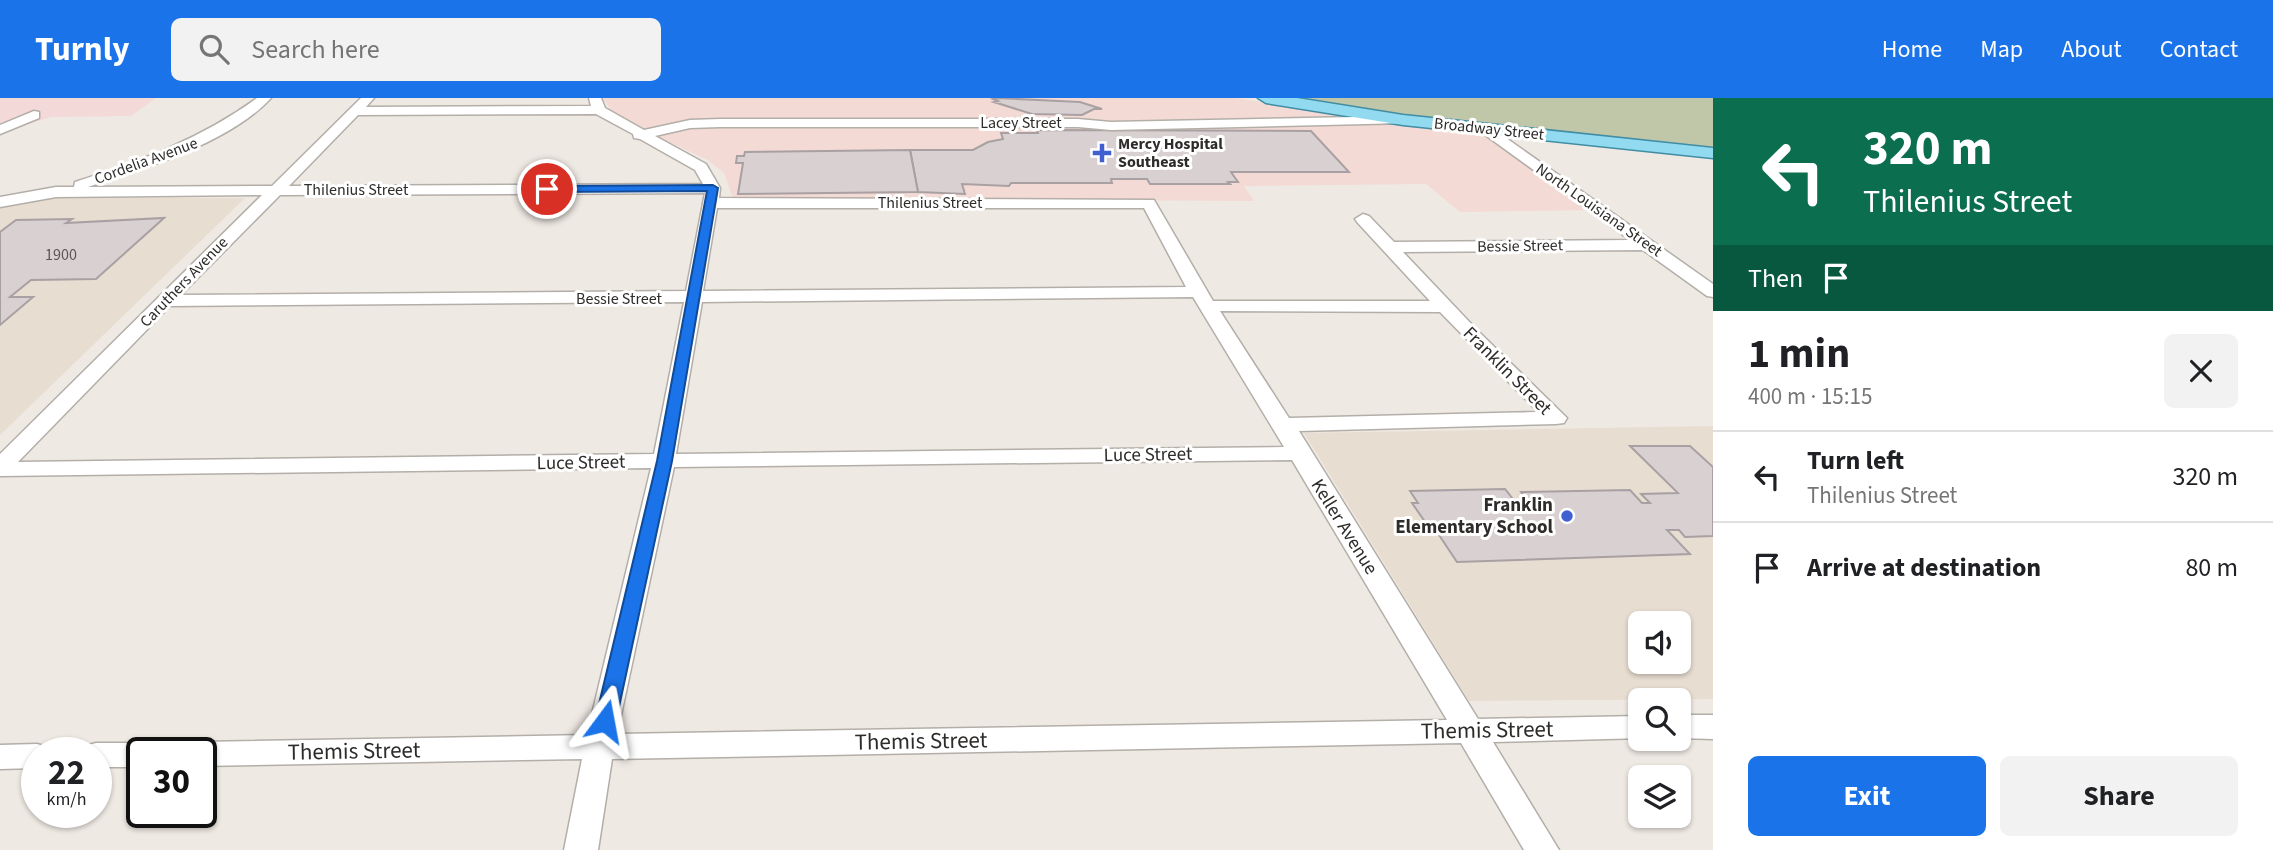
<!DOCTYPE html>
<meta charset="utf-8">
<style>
body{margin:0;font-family:"Source Sans 3",sans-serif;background:#f2f2f2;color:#202124;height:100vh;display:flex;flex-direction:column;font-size:26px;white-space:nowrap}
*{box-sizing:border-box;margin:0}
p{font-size:23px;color:#757577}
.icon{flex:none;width:38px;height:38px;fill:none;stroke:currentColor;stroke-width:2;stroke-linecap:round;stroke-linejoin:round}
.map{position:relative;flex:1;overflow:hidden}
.drawer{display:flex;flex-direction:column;background:#fff;width:560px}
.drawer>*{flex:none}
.hud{background:#0b6e4f;color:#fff;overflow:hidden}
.fabs{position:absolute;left:1628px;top:513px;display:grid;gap:14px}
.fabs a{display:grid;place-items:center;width:63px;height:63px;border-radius:10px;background:#fff;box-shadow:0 2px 5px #0004;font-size:35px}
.speed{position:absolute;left:21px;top:639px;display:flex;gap:14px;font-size:35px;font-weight:700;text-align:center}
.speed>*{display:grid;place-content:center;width:91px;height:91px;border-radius:50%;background:#fff;box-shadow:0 2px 5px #0004;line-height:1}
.speed small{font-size:18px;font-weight:400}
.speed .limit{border:4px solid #111;border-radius:10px;background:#fff;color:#111}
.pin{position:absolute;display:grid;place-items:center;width:60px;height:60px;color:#fff;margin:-30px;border:4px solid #fff;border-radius:50%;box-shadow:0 2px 7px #0007}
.me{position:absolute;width:77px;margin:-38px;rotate:13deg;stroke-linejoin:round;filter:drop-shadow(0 0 5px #0008)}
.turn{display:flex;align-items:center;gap:24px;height:147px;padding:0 35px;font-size:32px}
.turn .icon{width:91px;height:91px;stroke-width:2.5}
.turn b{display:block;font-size:49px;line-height:60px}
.then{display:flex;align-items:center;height:66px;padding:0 35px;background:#0003;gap:14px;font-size:26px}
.round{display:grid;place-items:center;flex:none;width:74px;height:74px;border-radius:10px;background:#f2f2f2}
.head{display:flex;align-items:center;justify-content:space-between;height:119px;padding:0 35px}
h1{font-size:42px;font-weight:700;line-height:52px}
.action{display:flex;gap:14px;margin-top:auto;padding:14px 35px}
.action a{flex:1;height:80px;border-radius:10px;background:#1a73e8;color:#fff;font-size:28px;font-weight:700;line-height:80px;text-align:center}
.action a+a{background:#f2f2f2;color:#202124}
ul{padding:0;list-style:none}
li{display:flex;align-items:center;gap:21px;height:91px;padding:0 35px;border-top:2px solid #e0e0e0}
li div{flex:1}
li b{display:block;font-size:26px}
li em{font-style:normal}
header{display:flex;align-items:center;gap:42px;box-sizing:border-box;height:98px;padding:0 35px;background:#1a73e8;color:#fff}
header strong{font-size:33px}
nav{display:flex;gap:38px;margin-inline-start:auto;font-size:24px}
.search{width:490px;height:63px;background:#f2f2f2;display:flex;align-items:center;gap:18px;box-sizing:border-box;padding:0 24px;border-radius:10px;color:#757577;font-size:26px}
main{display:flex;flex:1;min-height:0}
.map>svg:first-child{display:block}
.commercial{fill:#f4d9d9}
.built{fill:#e8ddd1;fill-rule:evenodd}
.medical{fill:#f4dad4}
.green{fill:#c0c7a9}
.building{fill:#d9d0d2;stroke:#a8a0a2;stroke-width:2}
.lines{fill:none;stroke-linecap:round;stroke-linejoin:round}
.minor-casing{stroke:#b3aea8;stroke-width:3}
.major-casing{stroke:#408da4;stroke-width:3}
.minor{fill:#fff;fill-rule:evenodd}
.major{fill:#92daef;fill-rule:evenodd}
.route{fill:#1a73e8;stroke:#114b97;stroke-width:2}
.poi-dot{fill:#4060d2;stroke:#fff;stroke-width:2.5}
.labels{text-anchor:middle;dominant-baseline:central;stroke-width:6;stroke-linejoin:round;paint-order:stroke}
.far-street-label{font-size:16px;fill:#2e2c2a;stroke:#fff}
.far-poi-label{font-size:16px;font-weight:bold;fill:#2e2c2a;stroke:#fff;text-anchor:start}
.number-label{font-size:16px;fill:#595554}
.street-label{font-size:19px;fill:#2e2c2a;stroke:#fff}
.poi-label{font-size:19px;font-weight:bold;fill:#2e2c2a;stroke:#fff;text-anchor:end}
.near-street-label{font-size:23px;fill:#2e2c2a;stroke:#fff}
</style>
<header>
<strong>Turnly</strong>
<div class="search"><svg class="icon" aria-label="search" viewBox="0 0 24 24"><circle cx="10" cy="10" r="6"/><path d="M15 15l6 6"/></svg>Search here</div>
<nav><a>Home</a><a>Map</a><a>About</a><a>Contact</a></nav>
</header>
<main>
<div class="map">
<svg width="1713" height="752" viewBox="0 0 1713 752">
<rect width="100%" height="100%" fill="#efe9e3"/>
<!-- commercial -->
<polygon class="commercial" points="0,0 156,0 131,18 51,19 0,35"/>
<!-- built -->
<g class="built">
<polygon points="44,100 245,100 0,337 0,107"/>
<path d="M1713,328V601L1469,603L1304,335ZM1640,525H1678V564H1640Z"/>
</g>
<!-- medical -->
<polygon class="medical" points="603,0 1235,0 1483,37 1592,112 1460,114 1426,86 1244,88 1254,103 733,100 724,75 708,62 626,24 612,14"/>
<!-- green -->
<polygon class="green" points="1299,0 1713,0 1713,49 1403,17"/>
<!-- building -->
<g class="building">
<polygon points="997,0 1080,4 1102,11 1094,11 1082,17 1032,16 994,4 998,3 993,1"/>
<polygon points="1037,32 1311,33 1349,74 1231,74 1238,84 1228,84 1230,86 1150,86 1147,81 1111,81 1112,85 1011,85 1009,88 962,86 965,96 918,94 910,52 973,52 988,44 1003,41 1001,35 1038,35"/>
<polygon points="910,52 918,94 738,96 743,65 736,65 737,58 744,58 745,54"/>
<polygon points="164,120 96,181 31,182 10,199 33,199 0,227 0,134 16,122 72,121 66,125"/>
<polygon points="1630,348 1690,348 1713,369 1713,438 1685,439 1679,432 1667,432 1690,456 1457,464 1437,434 1432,434 1412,405 1418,405 1410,393 1505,391 1513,401 1526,401 1521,394 1630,392 1642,405 1650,405 1641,396 1678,395"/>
</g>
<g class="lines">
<!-- minor casing -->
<g class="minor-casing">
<g id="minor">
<path d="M257,0H271C231,44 144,71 88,89L272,88L361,0H374L366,9L591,8L589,0H601L605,10L644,32L690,22L720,21H1078L1111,24L1403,18L1410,22L1408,25L1111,32L1078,29H720L690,30L655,38L706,66L720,90L719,100L1154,102L1213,203H1430L1357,124L1355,121L1363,116L1369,118L1394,144L1630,142L1477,31L1484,27L1489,28L1713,186V199L1707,198L1643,152L1403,154L1478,233L1567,320L1564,325L1556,326L1299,333L1478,621L1640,618V640H1644L1493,644L1559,752H1524L1461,645L612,661L598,752H564L582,661L201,668V654H187L190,647L201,644L587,637L651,370L0,378V356L262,97L56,99L0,109V99L56,89H74L75,84C140,63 201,41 257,0ZM596,16L633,36L634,40L640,41L695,72L703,86L289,88L358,17ZM705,95L686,193L181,197L280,97ZM717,110H1144L1186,189L703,193ZM1193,199L1284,349L676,356L702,204ZM684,204L654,356L18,364L170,208ZM1220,213L1440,214L1538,314L1289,320ZM1292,362L1447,622L617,636L674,369Z"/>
<polygon points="34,13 39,14 39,20 0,36 0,27"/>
<polygon points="1678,617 1713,617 1713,641 1678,640"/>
<polygon points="96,645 142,645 153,648 156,654 142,654 142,669 96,669 96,654 82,654 85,648"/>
<polygon points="37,646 48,649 50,654 37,654 37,670 0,671 0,647"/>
</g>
</g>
<!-- major casing -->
<g class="major-casing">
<polygon id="major" points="1258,0 1297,0 1403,17 1713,50 1713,60 1403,27 1266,5"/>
</g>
<!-- minor -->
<use href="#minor" class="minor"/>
<!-- major -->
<use href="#major" class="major"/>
</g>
<!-- route -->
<polygon class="route" points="713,87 718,90 672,363 616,623 613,629 605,631 598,629 595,623 657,363 707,93 547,94 542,91 547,88"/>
<!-- markers -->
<g class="poi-dot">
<path d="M1098.5 44.5h7v7h7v7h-7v7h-7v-7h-7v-7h7z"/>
<circle cx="1567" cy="418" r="7"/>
</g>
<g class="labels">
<!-- far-street labels -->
<g class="far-street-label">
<text x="1021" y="25">Lacey Street</text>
<text transform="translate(1489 31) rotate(6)">Broadway Street</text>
<text transform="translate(146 63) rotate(-20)">Cordelia Avenue</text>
<text x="356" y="92">Thilenius Street</text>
<text x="930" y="105">Thilenius Street</text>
<text transform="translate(1599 112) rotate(35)">North Louisiana Street</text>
<text transform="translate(1520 148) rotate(-1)">Bessie Street</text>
<text transform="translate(184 184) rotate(-46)">Caruthers Avenue</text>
<text x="619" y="201">Bessie Street</text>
</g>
<!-- far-poi labels -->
<g class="far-poi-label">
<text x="1118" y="46">Mercy Hospital<tspan x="1118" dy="18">Southeast</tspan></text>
</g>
<!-- number labels -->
<g class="number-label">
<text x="61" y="157">1900</text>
</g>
<!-- street labels -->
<g class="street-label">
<text transform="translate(1507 273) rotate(45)">Franklin Street</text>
<text transform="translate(1148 357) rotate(-1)">Luce Street</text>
<text transform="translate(581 365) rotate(-1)">Luce Street</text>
<text transform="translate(1344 429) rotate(58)">Keller Avenue</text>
</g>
<!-- poi labels -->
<g class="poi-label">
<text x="1553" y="407">Franklin<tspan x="1553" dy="22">Elementary School</tspan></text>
</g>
<!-- near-street labels -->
<g class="near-street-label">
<text transform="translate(1487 632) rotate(-1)">Themis Street</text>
<text transform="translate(921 643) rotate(-1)">Themis Street</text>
<text transform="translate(354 653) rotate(-1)">Themis Street</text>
</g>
</g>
</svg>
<div class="fabs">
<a><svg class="icon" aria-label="sound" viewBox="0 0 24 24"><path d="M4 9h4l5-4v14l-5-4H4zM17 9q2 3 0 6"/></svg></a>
<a><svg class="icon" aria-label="search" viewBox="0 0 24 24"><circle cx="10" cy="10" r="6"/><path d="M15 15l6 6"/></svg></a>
<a><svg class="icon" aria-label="layers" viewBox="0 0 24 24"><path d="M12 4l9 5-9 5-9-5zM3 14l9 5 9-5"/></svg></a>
</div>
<div class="speed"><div>22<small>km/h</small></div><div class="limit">30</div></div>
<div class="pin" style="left:547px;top:91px;background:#d93025"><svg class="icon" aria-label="arrive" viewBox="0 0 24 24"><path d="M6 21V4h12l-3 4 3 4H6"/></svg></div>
<svg class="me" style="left:605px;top:623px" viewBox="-20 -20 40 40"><path d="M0-17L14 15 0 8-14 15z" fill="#1a73e8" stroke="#fff" stroke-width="4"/></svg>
</div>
<section class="drawer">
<div class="hud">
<div class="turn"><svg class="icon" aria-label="left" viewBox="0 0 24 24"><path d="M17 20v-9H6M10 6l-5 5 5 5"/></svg><div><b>320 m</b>Thilenius Street</div></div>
<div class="then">Then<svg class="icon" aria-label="arrive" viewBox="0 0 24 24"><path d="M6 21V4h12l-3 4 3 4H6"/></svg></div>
</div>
<div class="head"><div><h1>1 min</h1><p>400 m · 15:15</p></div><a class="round"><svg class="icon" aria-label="close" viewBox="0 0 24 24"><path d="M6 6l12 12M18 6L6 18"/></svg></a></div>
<ul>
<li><svg class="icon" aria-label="left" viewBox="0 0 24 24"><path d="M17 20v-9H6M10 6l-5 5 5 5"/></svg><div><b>Turn left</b><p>Thilenius Street</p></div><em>320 m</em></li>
<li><svg class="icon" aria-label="arrive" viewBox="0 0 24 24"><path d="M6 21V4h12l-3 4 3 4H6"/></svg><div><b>Arrive at destination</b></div><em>80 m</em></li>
</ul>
<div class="action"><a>Exit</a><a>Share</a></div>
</section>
</main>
